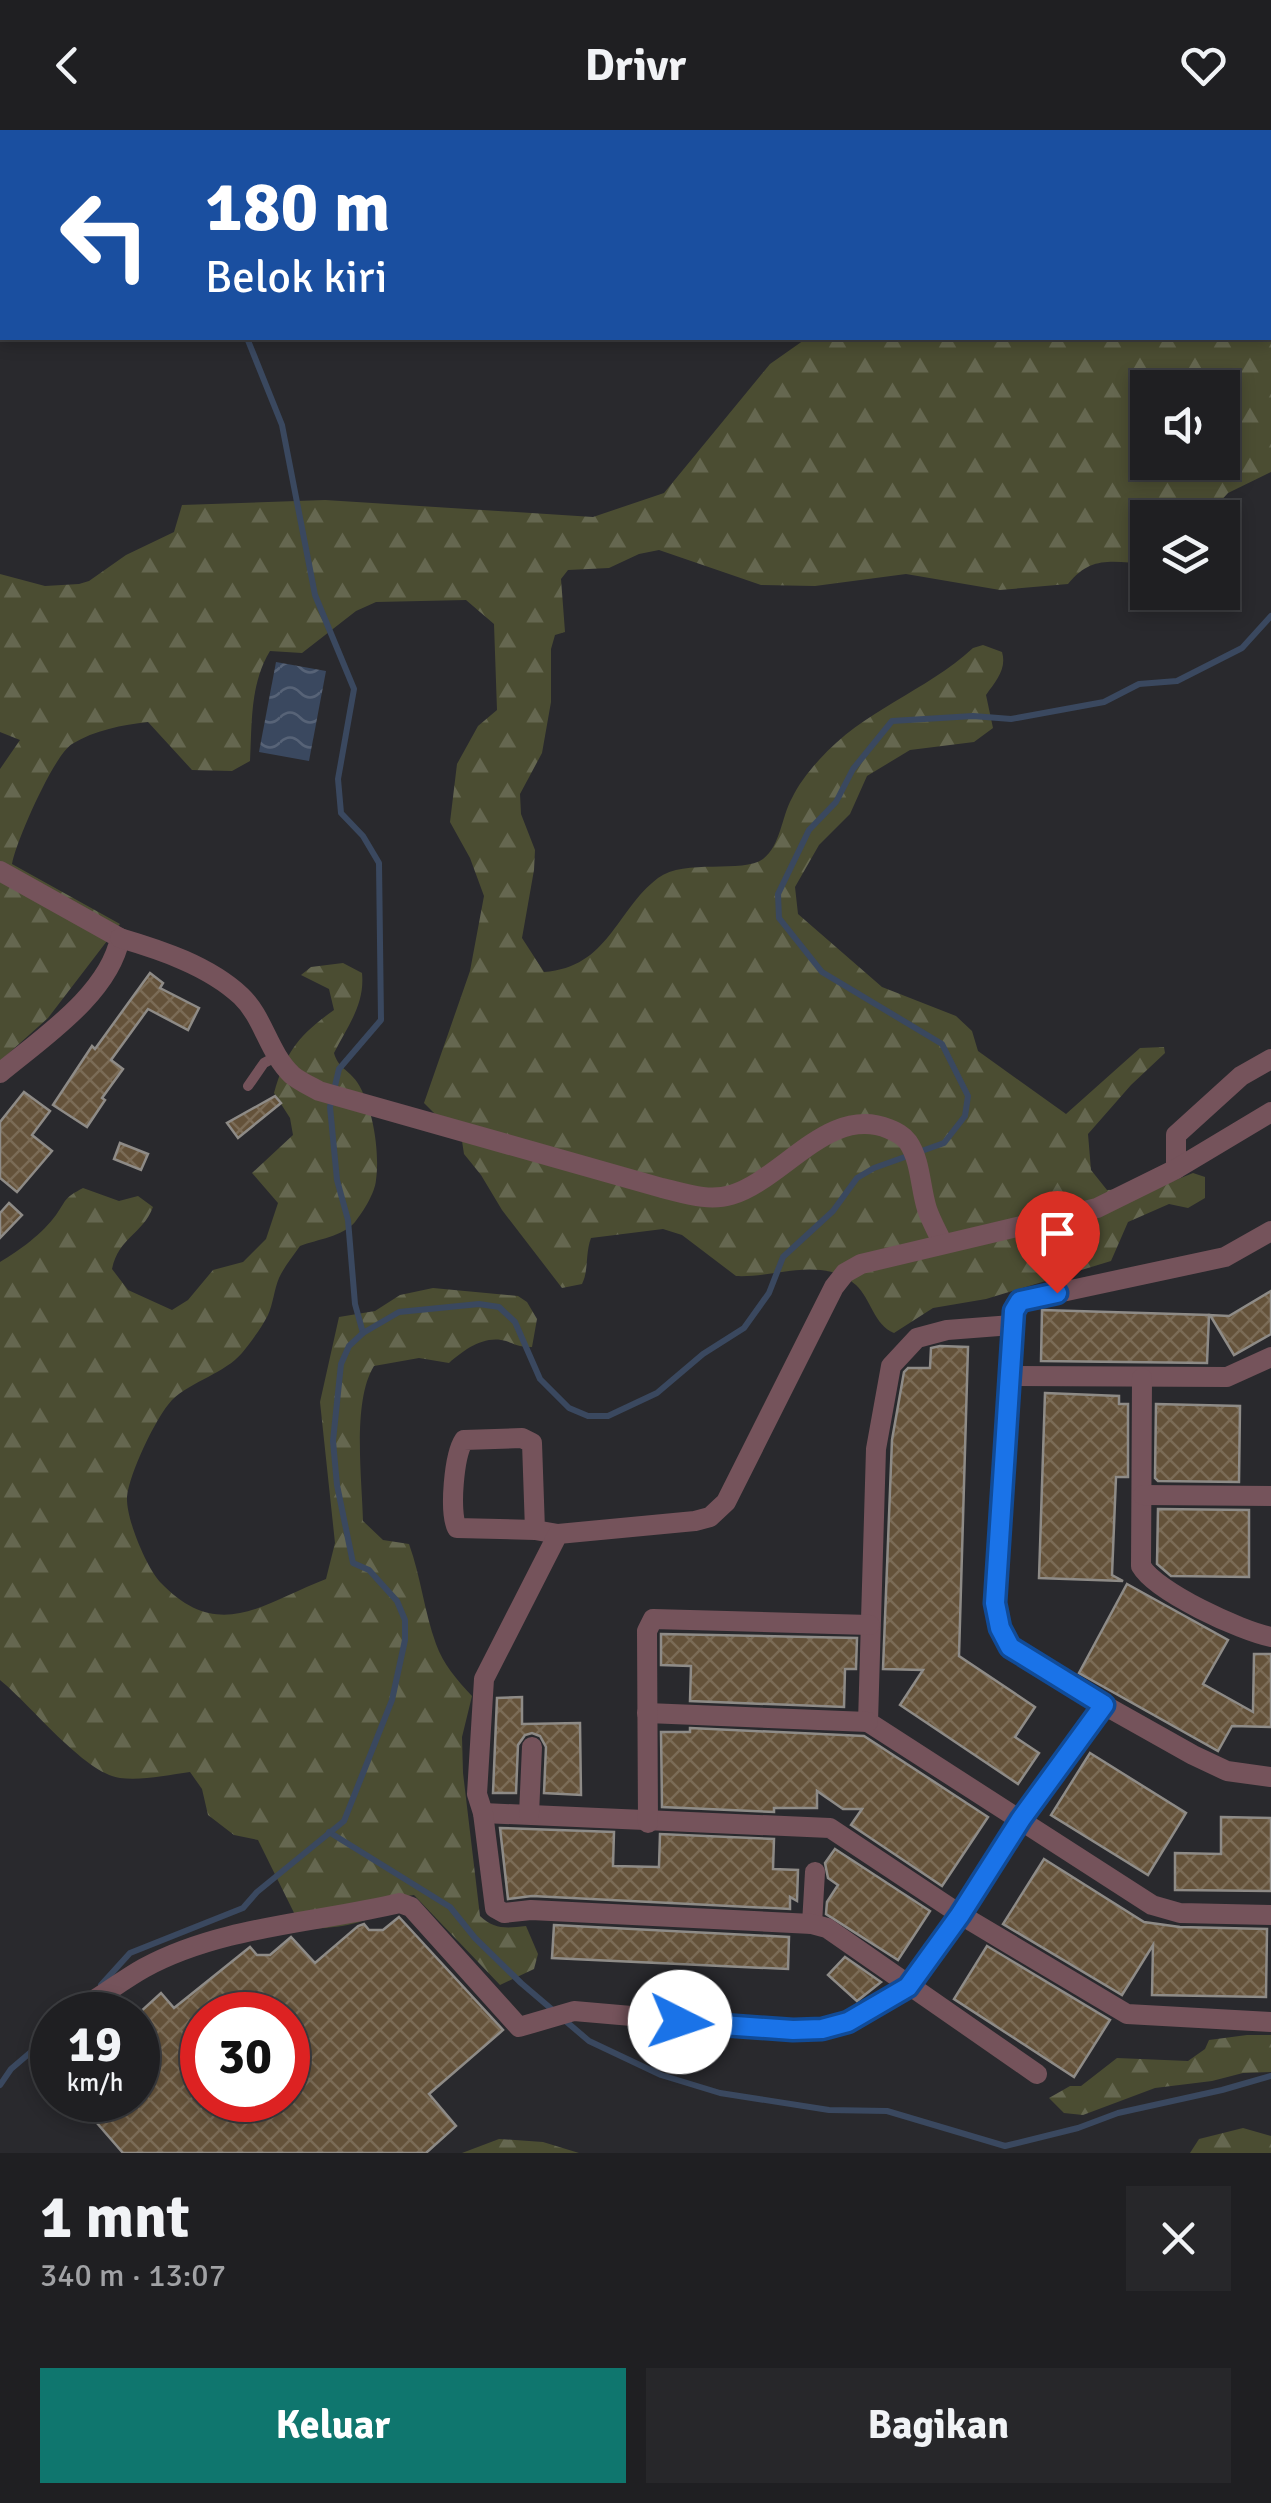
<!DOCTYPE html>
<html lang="id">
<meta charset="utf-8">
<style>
body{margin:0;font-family:Signika,sans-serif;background:#27272a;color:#f1f3f6;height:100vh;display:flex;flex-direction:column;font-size:38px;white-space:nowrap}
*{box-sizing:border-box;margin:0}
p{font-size:32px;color:#a1a2a5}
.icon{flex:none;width:55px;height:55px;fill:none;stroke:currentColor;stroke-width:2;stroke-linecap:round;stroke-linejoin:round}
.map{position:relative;height:2023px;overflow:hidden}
.side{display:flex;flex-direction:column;background:#1f1f22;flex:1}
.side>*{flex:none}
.top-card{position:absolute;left:0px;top:0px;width:1272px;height:210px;box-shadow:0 5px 15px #0003,0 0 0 2px #3c3d40;background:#1a4fa0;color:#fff;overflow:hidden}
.fabs{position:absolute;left:1130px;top:240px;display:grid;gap:20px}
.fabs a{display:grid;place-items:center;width:110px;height:110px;border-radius:0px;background:#1f1f22;box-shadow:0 5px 15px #0003,0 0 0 2px #3c3d40;font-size:50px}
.speed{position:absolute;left:30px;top:1862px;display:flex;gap:20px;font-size:50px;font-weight:700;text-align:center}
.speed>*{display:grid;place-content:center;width:130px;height:130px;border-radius:50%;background:#1f1f22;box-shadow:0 5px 15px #0003,0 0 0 2px #3c3d40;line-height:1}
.speed small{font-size:25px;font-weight:400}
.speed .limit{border:15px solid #d22;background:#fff;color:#111}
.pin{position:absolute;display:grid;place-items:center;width:85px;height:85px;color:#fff;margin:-102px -42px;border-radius:50% 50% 50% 0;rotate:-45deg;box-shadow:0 0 10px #0007}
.pin .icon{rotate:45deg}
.me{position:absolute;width:110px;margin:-55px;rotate:94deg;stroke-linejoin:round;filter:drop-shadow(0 0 8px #0008)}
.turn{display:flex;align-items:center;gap:35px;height:210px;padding:0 40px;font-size:45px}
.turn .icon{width:130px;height:130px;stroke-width:2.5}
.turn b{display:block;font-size:70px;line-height:85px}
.round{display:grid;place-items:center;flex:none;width:105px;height:105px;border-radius:0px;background:#27272a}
.summary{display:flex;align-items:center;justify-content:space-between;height:170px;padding:0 40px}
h1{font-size:60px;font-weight:700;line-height:75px}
.action{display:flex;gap:20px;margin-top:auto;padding:20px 40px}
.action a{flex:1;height:115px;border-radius:0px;background:#0f766e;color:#fff;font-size:40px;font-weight:700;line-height:115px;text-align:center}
.action a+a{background:#27272a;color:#f1f3f6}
header{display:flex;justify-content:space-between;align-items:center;height:130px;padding:0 40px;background:#1f1f22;font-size:45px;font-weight:700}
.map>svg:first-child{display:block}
.forest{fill:url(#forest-firs);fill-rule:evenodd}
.water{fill:url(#water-waves)}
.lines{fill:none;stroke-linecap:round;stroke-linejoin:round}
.stream{stroke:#3a485f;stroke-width:6}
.building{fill:url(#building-cross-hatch);stroke:#8e8b87;stroke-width:2.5;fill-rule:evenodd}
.service{stroke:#75535b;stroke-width:10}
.minor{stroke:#75535b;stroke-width:20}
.route-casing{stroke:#114b97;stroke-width:25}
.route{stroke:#1a73e8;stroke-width:18}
</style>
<header><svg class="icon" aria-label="back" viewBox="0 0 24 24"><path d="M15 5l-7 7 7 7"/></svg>Drivr<svg class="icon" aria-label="heart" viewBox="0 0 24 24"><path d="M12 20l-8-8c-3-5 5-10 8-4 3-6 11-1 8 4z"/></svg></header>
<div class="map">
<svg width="1271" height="2023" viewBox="0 0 1271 2023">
<defs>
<pattern id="forest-firs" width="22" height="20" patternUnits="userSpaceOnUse" patternTransform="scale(2.5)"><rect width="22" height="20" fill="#4b4d32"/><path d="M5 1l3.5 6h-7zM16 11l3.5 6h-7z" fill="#656750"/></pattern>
<pattern id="water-waves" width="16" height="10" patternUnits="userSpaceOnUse" patternTransform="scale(2.5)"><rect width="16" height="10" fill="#3a485f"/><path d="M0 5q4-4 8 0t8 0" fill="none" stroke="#576377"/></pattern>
<pattern id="building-cross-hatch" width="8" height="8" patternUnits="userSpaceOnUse" patternTransform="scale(2.5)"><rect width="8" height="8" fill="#64523a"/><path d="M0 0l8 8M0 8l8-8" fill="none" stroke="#7b6c57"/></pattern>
</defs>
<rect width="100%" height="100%" fill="#29292d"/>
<!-- forest -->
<g class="forest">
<path d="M1023,0H1271V342L1228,363L1206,387L1148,388L1147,433C1113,433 1092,424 1068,454L1000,460L906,444L815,456L761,455L659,420L639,424L609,438L568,440L561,449L565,502L555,505L551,519V572L542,623L520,664L521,684L535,720L534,740L522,808L544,842C609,837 615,781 658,748C685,728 743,744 763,729C781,715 781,688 792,668C798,655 809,641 819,630C863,580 925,562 973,518L983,515L1002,522C1007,539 996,551 986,565L993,598L974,612L910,620L867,646L850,684L819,715L795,757L798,784L882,857L956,886L972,901L978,921L1066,984L1140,918L1164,917L1165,923L1131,955L1088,1004L1091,1040L1107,1060L1156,1058L1193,1043L1205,1047V1068L1188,1078L1169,1074L1128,1092L1111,1131L986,1169L933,1178L894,1203C874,1195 871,1169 856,1155C821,1125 776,1148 736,1146L682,1105L663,1099L591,1108C585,1124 589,1140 582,1154L562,1158L502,1080L481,1045L464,1024L462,1011L424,973L470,841L484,766L470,728L450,692L457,634L478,596L497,580L494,494L466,470L376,472L356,481L302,523L270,521C250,554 252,592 250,631L232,641L192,640L148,592C122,595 95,600 72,614C54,625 16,711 12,734L120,794L48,888L0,931V639L20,610L0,602V444L45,456L79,454L89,451L126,425L174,402L182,375L325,370L593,387L664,363L770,234L807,208H1270V2H1022ZM1148,258H1222V332H1148Z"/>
<path d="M343,833L362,843C365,875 348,895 334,923C338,938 349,940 357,952C373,976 380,1022 376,1050C375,1063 363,1082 355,1092C342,1107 318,1109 300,1116C293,1126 284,1137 279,1148C274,1160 273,1174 268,1185C262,1197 251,1212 242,1223C225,1243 192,1251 172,1270C156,1287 129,1344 127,1367C126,1389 146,1436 160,1452C219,1514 263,1473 326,1449L335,1413L320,1272L339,1187L375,1181L400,1165L433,1158L518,1166L527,1172L537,1189L532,1217C514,1217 514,1212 501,1210C481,1207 463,1221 449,1233L419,1228L374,1236C352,1271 362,1349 363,1391L383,1410L409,1414C421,1447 424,1481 436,1514C443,1534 457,1550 472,1566L462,1607L463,1643L480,1786C494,1800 508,1798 526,1796L538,1824L534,1839L500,1855L414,1765C392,1768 396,1773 380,1783C360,1796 325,1799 302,1799L258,1710L234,1705L208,1685L202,1659L190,1642C168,1645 141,1651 120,1648C84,1643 30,1574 0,1550V1132C19,1121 43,1103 56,1085C67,1069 64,1068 83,1058L119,1071L138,1066L153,1077C142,1105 119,1107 112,1139L128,1160L172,1180L188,1170L213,1140L243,1132L266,1109L278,1073L252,1043L293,1005L290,988L274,963C286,921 299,905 334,880L329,859L301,845L311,837Z"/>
<polygon points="1247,1905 1271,1905 1271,1942 1243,1943 1212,1951 1155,1958 1083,1985 1064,1983 1049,1968 1070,1956 1081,1956 1117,1928 1188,1931 1205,1919 1209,1910"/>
<polygon points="1243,1998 1271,2006 1271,2023 1190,2023 1199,2009"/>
<polygon points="499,2009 543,2012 579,2023 462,2023"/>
</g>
<!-- water -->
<polygon class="water" points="276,532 326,541 309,631 259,622"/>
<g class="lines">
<!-- stream -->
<g class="stream">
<polyline points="70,0 71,2"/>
<polyline points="1247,0 1248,2"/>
<polyline points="1270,89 1271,91"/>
<polyline points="247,208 282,295 315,465 354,559 338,649 341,683 363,706 379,733 381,890 339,939 330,977 337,1050 348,1090 355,1174 363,1203"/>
<polyline points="329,1702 450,1777 475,1808 521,1853 589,1911 661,1945 720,1963 829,1980 887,1981 1005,2016 1078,1998 1118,1983 1222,1960 1271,1946"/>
<polyline points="101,1855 130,1823 243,1778 257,1762 344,1691 392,1570 405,1510 405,1490 397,1471 369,1440 353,1433 337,1355 333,1311 341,1234 349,1216 363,1203 399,1182 479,1174 499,1177 515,1192 540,1249 569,1278 588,1286 608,1286 657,1263 703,1224 744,1198 769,1163 783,1127 833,1081 857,1048 874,1038 944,1013 965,986 968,966 942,914 822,842 779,788 778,764 809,700 836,672 853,639 892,591 973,586 1011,589 1104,572 1139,554 1177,551 1242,518 1271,486"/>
<polyline points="76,1885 89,1874"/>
<polyline points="0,1955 11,1939 52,1904"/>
</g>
</g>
<!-- building -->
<g class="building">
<polygon points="150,843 163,853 160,858 199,878 188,900 148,879 111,930 123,939 102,968 105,970 87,997 53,975 92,916 95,919"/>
<polygon points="24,962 50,981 32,1005 52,1021 17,1062 0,1048 0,992"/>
<polygon points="275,966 281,973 238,1008 227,993"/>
<polygon points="120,1013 148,1024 141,1040 114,1029"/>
<polygon points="9,1073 22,1085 0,1108 0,1083"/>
<polygon points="1271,1161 1271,1204 1234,1225 1210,1185 1229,1186"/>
<polygon points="1042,1180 1209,1185 1207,1233 1041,1231"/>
<polygon points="940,1216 968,1217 959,1526 1035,1577 1015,1607 1039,1623 1018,1654 900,1575 923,1540 883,1539 892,1310 904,1242 908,1238 930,1238 931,1218"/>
<polygon points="1045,1263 1119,1266 1119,1274 1128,1274 1128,1347 1116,1347 1112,1445 1123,1451 1039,1448"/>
<polygon points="1156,1274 1240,1276 1239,1352 1158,1351 1155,1348"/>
<polygon points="1158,1379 1249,1380 1249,1447 1171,1446 1157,1434"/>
<polygon points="1127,1454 1228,1510 1203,1554 1253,1582 1254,1524 1271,1524 1271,1597 1232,1596 1218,1621 1079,1543"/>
<polygon points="661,1504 857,1508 856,1539 845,1539 844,1577 690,1571 691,1536 661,1535"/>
<polygon points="522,1567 522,1594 580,1593 581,1665 544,1663 546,1617 540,1606 532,1603 525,1605 518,1615 516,1663 493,1663 497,1568"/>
<polygon points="690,1598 864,1606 988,1687 942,1756 851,1695 862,1679 843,1679 817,1661 817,1678 774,1678 774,1682 662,1677 661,1602 690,1602"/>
<polygon points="1090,1623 1186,1683 1148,1745 1051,1685"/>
<polygon points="1221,1687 1271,1688 1271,1761 1175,1760 1175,1723 1221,1724"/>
<polygon points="500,1698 614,1702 613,1736 659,1737 660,1704 774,1709 773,1739 798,1740 797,1771 790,1767 790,1779 532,1766 508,1769"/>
<polygon points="835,1719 930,1781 898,1830 826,1784 827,1772 838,1755 828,1748 825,1733"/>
<polygon points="1044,1729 1144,1792 1180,1797 1267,1799 1266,1867 1152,1865 1153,1815 1122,1865 1003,1794"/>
<path d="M399,1787L503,1900L429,1964L456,1996L426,2023H123L77,1970H138V1884L161,1863L174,1878L250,1817L257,1825H270L291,1807L315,1833L358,1796L364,1794L369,1800H383ZM202,1885H288V1970H202Z"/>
<polygon points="554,1795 789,1807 788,1839 552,1828"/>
<polygon points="987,1816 1110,1890 1074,1947 954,1869"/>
<polygon points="845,1827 881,1852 857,1871 828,1845"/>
</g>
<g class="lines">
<!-- service -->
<polyline class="service" points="248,956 264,933 277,926"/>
<!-- minor -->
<g class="minor">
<path d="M0,741L120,808C109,864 42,908 0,943"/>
<path d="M120,808C161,820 209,836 241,866C264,888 268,922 292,945C299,951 310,956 319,961L662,1058C684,1063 708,1072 731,1065C784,1049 829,974 889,999C896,1002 903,1005 908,1012C921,1031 920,1057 927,1079C931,1091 938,1103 943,1114"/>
<polyline points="1176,1039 1176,1005 1241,946 1271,929"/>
<polyline points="1271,1101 1225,1127 1020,1171 1015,1175 995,1473 1000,1498 1010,1517 1104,1575 1193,1625 1227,1641 1271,1647"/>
<polyline points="1012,1195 947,1200 917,1208 891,1236 876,1319 868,1592 1152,1775 1180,1783 1271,1785"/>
<polyline points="1008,1246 1227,1247 1271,1227"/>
<path d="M1142,1248L1141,1436C1156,1462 1241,1501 1271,1507"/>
<polyline points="1143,1365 1271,1366"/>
<path d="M535,1400L457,1398C449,1382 454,1325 464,1310L522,1308L532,1313L535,1400L558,1404"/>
<polyline points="647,1583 868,1592"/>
<polyline points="483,1683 830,1698 961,1785 1127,1884 1271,1892"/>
<polyline points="529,1684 532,1617"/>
<polyline points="648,1693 647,1501 653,1489 870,1495"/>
<polyline points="812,1794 815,1742"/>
<path d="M91,1872C109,1861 126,1848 144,1838C221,1796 316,1793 400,1773L411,1777L519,1897L574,1881L793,1900L823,1899L849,1892L907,1857L961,1785L1021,1689L1104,1575"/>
<polyline points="1037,1944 827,1798 812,1794 531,1780 504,1783 495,1778 483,1683 477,1664 484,1549 558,1404 695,1391 710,1387 726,1372 834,1157 845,1143 861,1134 1097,1078 1176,1039 1271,982"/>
</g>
</g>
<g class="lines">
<!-- route casing -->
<g class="route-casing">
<polyline id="route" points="680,1892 793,1900 822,1899 848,1892 908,1857 960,1785 1021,1689 1104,1575 1010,1517 1000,1498 995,1473 1014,1181 1020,1171 1057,1163"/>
</g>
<!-- route -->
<use href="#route" class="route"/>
</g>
</svg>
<div class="fabs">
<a><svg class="icon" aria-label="sound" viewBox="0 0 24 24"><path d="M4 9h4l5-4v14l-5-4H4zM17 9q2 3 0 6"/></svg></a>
<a><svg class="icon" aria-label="layers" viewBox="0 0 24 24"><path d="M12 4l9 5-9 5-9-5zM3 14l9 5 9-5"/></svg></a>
</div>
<div class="speed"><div>19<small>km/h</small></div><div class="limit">30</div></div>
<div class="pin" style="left:1057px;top:1163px;background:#d93025"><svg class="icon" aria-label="arrive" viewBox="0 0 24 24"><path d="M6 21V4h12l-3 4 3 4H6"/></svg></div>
<svg class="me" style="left:680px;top:1892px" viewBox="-20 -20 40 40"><circle r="19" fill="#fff"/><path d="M0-13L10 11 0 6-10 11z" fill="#1a73e8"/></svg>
<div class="top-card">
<div class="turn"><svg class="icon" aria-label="left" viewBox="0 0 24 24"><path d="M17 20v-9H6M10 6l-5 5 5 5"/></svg><div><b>180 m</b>Belok kiri</div></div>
</div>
</div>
<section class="side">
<div class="summary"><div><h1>1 mnt</h1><p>340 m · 13:07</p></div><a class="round"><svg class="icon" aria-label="close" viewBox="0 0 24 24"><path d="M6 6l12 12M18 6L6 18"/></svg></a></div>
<div class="action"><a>Keluar</a><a>Bagikan</a></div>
</section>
